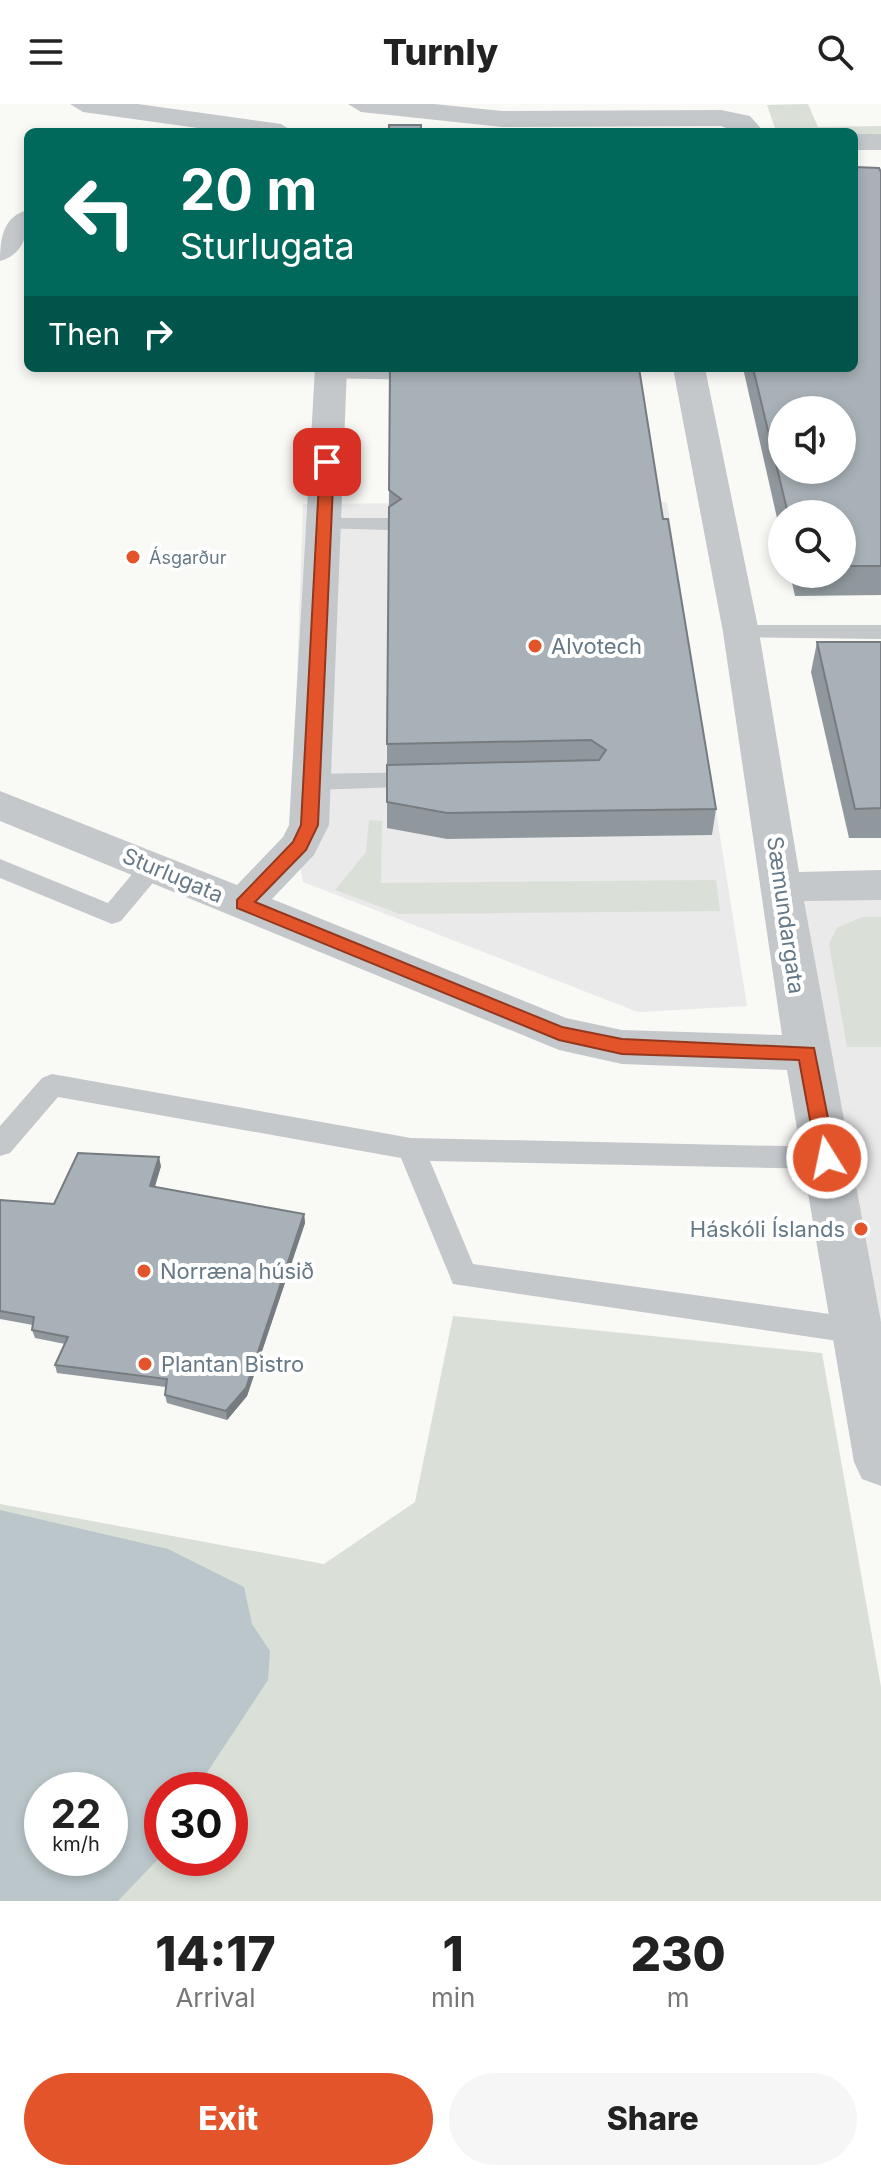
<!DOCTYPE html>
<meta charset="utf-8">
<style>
body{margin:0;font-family:Inter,sans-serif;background:#f6f6f6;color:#222;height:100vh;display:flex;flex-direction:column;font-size:30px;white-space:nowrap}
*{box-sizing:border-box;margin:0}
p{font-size:26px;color:#767676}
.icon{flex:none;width:44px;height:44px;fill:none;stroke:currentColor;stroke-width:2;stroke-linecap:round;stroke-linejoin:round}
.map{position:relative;height:1797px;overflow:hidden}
.panel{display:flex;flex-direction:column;background:#fff;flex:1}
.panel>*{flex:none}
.top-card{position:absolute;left:24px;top:24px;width:834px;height:244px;border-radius:12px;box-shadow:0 4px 12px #0003;background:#00695c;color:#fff;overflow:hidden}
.tools{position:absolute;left:768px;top:292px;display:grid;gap:16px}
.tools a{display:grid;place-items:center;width:88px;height:88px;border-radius:50%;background:#fff;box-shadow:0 4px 12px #0003;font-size:40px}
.speed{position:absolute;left:24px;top:1668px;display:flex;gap:16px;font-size:40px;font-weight:700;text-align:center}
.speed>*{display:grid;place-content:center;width:104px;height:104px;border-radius:50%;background:#fff;box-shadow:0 4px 12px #0003;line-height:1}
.speed small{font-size:20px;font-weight:400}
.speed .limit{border:12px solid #d22;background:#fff;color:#111}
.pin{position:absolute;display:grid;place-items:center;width:68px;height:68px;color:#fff;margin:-34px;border-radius:16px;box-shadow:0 4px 12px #0006}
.me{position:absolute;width:88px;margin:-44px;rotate:350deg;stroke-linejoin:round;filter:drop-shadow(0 0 6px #0008)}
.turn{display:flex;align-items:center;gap:28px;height:168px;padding:0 24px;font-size:36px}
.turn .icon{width:104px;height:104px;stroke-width:2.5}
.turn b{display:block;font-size:56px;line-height:68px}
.then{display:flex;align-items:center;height:76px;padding:0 24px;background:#0003;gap:16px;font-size:30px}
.eta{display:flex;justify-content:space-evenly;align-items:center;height:136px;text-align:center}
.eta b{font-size:48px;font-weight:800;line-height:56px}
.button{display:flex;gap:16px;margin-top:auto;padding:16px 24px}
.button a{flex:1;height:92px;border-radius:48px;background:#e4542b;color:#fff;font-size:32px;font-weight:800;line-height:92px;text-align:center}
.button a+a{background:#f6f6f6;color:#222}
header{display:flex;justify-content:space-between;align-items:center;height:104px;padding:0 24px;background:#fff;font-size:36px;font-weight:800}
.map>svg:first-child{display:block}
.built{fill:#e9eae9}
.green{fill:#dae0d7;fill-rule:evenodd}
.water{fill:#bac6ca;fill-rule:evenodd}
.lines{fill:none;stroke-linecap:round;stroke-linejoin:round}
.service{fill:#c4c8cb;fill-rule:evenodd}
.minor{fill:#c4c8cb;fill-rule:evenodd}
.wall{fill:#90989d}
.shaded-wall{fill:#767c80}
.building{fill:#a8b1b7;stroke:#767c80;stroke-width:2;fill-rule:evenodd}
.route{fill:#e4542b;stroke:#94371c;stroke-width:2}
.poi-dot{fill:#e4542b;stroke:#fff;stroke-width:3}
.labels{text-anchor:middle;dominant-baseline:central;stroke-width:8;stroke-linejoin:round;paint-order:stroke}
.far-poi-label{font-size:18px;fill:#677987;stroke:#fff;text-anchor:start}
.poi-label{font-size:22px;fill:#677987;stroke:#fff;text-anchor:start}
.street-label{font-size:22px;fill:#677987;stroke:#fff}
</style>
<header><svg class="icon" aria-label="menu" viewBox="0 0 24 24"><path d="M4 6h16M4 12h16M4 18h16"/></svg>Turnly<svg class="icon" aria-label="search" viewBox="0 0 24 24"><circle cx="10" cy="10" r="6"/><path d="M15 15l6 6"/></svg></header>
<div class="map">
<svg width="881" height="1797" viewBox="0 0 881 1797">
<rect width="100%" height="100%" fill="#f9f9f6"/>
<!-- built -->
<g class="built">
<polygon points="659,397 667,399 747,902 638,908 303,778 292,717 303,400"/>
<polygon points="881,780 881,1338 783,783"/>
</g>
<!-- green -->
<g class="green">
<polygon points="808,0 818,23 881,22 881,32 776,27 767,1"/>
<polygon points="369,716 382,717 381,779 716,776 720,807 400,810 335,786 366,748"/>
<polygon points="862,813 881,813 881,943 847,943 829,840 837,824"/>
<path d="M453,1212L822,1249L881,1583V1797H0V1400L324,1460L415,1398ZM42,1686H110V1754H42ZM162,1686H230V1754H162Z"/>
</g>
<!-- water -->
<path class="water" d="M0,1406L168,1445L244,1483L252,1520L270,1547L268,1576L208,1667L204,1686H162V1751L118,1797H0ZM42,1686H110V1754H42Z"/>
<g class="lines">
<!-- service -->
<g class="service">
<polygon points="331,264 423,264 432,270 423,276 324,274 324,266"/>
<polygon points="324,414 389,414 399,420 389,426 317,424 314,420 317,416"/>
<polygon points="741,521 881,521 881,535 733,533 730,528"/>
<polygon points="421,668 433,676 429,682 312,686 300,678 312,670"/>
<polygon points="153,753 162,756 165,762 162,768 121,817 112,820 0,774 0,755 108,799 144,756"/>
<polygon points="52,970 411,1034 827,1043 837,1046 841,1054 837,1062 827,1065 430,1057 473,1160 858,1214 869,1218 873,1227 869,1236 858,1240 453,1180 401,1054 58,993 10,1049 0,1052 0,1022 42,974"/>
</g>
<!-- minor -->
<g class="minor">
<polygon points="70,0 138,0 281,20 294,28 226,28 83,8"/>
<polygon points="348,0 434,0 502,7 721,6 750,12 764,28 736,28 721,22 502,23 361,8"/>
<rect x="854" y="30" width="27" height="16"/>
<path d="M28,106C28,128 25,150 0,157C0,135 3,112 28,106Z"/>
<polygon points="315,264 347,264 329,721 314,751 272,795 566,914 622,926 782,931 723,528 673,264 705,264 759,528 799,768 881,766 881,796 804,797 881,1218 881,1382 862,1375 854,1358 787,966 622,960 559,946 0,717 0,687 237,781 283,733 289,721"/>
</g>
</g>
<!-- wall -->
<g class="wall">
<polygon points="881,68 881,491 795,492 790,470 842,470 842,410 782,410 782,436 743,264 854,264"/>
<polygon points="389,386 663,415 716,705 712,731 447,735 387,724 387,640"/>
<polygon points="817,538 881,538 881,734 849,734 811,568"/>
<polygon points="161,1062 155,1083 304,1110 305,1119 247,1292 227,1316 167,1299 165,1291 166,1283 57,1269 55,1261 65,1240 35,1234 32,1226 33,1221 0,1215 0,1096 54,1100"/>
</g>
<!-- shaded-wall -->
<g class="shaded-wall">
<polygon points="159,1053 161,1062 152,1091 150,1082"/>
<polygon points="304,1110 305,1119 247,1292 227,1316 226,1307"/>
</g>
<!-- building -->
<g class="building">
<rect x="389" y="21" width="32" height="7"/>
<path d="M854,63L879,64L881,68V462H842V410H788L753,264H854ZM782,306H842V366H782Z"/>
<polygon points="390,264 639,264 663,415 668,415 716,705 447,709 387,698 387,661 599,656 606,646 591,636 387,640 389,403 401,395 389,386"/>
<polygon points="817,538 881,538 881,704 855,705"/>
<polygon points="78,1049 159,1053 150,1082 304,1110 246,1284 226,1307 165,1291 167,1275 55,1261 68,1233 32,1226 34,1213 0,1207 0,1096 54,1100"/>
</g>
<!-- route -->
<polygon class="route" points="327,354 334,358 318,721 306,746 255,798 562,923 622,935 814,944 836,1054 834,1060 820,1060 817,1054 799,956 622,950 559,936 237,804 237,796 293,738 301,721 320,358"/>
<!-- markers -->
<g class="poi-dot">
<circle cx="133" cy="453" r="8"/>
<circle cx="535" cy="542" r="8"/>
<circle cx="861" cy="1125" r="8"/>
<circle cx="144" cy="1167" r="8"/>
<circle cx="145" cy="1260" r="8"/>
</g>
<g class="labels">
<!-- far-poi labels -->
<g class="far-poi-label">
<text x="149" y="453">Ásgarður</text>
</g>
<!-- poi labels -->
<g class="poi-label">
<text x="551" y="542">Alvotech</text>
<text x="845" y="1125" text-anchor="end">Háskóli Íslands</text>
<text x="160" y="1167">Norræna húsið</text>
<text x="161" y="1260">Plantan Bistro</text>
</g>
<!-- street labels -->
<g class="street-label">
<text transform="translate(173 771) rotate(23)">Sturlugata</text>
<text transform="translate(786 811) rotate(82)">Sæmundargata</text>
</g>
</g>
</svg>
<div class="tools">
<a><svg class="icon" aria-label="sound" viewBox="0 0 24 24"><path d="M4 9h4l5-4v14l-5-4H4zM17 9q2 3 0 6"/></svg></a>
<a><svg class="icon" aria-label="search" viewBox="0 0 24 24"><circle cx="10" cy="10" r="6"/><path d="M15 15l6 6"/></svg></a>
</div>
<div class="speed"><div>22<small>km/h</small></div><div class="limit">30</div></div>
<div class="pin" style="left:327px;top:358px;background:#d93025"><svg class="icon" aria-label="arrive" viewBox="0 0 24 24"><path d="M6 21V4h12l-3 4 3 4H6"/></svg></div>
<svg class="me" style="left:827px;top:1054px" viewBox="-20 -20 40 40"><circle r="17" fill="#e4542b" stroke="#fff" stroke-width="3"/><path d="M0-11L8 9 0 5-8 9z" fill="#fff"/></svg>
<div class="top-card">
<div class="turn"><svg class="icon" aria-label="left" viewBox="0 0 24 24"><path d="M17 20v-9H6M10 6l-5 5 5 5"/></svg><div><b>20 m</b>Sturlugata</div></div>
<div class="then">Then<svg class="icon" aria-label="right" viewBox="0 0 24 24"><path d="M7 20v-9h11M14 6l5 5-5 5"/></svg></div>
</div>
</div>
<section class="panel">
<div class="eta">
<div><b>14:17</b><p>Arrival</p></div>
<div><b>1</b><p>min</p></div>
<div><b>230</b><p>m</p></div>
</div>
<div class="button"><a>Exit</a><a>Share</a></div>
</section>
